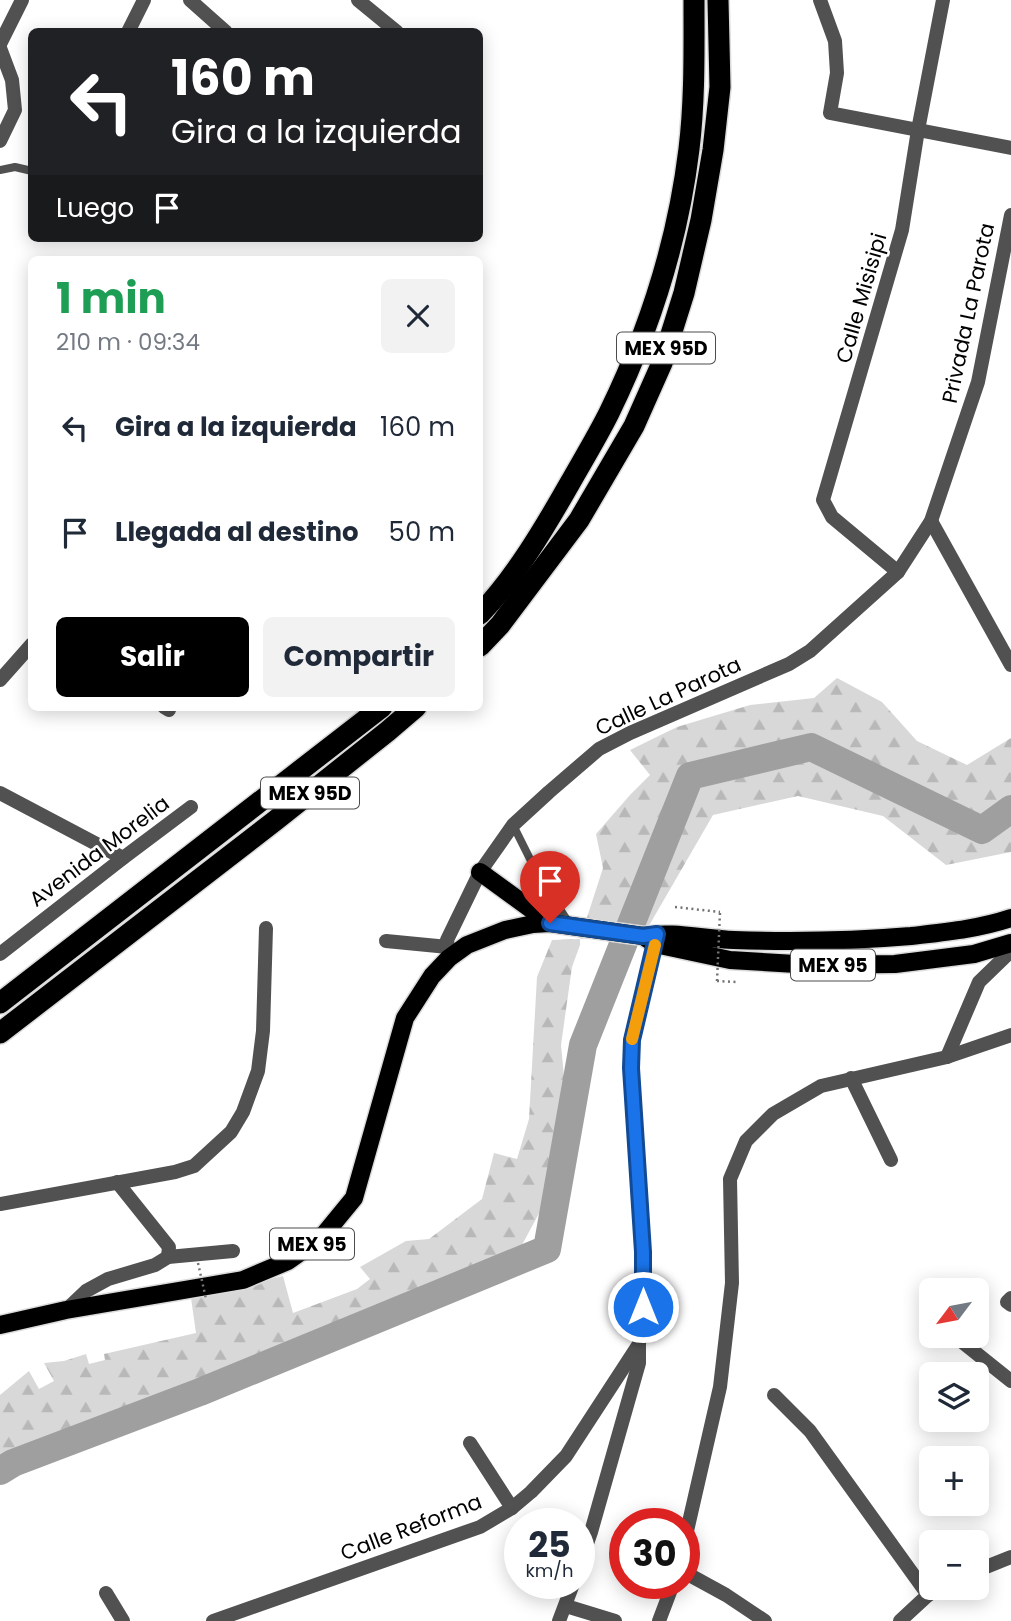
<!DOCTYPE html>
<html lang="es">
<meta charset="utf-8">
<style>
body{margin:0;font-family:Poppins,sans-serif;background:#f2f2f3;color:#1f2937;height:100vh;display:flex;flex-direction:column;font-size:26px;white-space:nowrap}
*{box-sizing:border-box;margin:0}
p{font-size:23px;color:#747a83}
.icon{flex:none;width:38px;height:38px;fill:none;stroke:currentColor;stroke-width:2;stroke-linecap:round;stroke-linejoin:round}
.map{position:relative;flex:1;overflow:hidden}
.side{position:absolute;left:28px;top:256px;width:455px;height:455px;display:flex;flex-direction:column;background:#fff;border-radius:10px;box-shadow:0 4px 18px #0003}
.side>*{flex:none}
.hud{position:absolute;left:28px;top:28px;width:455px;height:214px;border-radius:10px;box-shadow:0 4px 18px #0003;background:#202124;color:#fff;overflow:hidden}
.needle{width:46px;rotate:238deg}
.tools{position:absolute;left:919px;top:1278px;display:grid;gap:14px}
.tools a{display:grid;place-items:center;width:70px;height:70px;border-radius:10px;background:#fff;box-shadow:0 4px 18px #0003;font-size:35px}
.speed{position:absolute;left:504px;top:1508px;display:flex;gap:14px;font-size:35px;font-weight:700;text-align:center}
.speed>*{display:grid;place-content:center;width:91px;height:91px;border-radius:50%;background:#fff;box-shadow:0 4px 18px #0003;line-height:1}
.speed small{font-size:18px;font-weight:400}
.speed .limit{border:10px solid #d22;background:#fff;color:#111}
.pin{position:absolute;display:grid;place-items:center;width:60px;height:60px;color:#fff;margin:-72px -30px;border-radius:50% 50% 50% 0;rotate:-45deg;box-shadow:0 0 7px #0007}
.pin .icon{rotate:45deg}
.me{position:absolute;width:77px;margin:-38px;rotate:0deg;stroke-linejoin:round;filter:drop-shadow(0 0 5px #0008)}
.turn{display:flex;align-items:center;gap:24px;height:147px;padding:0 28px;font-size:32px}
.turn .icon{width:91px;height:91px;stroke-width:2.5}
.turn b{display:block;font-size:49px;line-height:60px}
.then{display:flex;align-items:center;height:66px;padding:0 28px;background:#0003;gap:14px;font-size:26px}
.round{display:grid;place-items:center;flex:none;width:74px;height:74px;border-radius:10px;background:#f2f2f3}
.head{display:flex;align-items:center;justify-content:space-between;height:119px;padding:0 28px}
h1{font-size:42px;font-weight:700;line-height:52px;color:#1e9e55}
.button{display:flex;gap:14px;margin-top:auto;padding:14px 28px}
.button a{flex:1;height:80px;border-radius:10px;background:#000;color:#fff;font-size:28px;font-weight:700;line-height:80px;text-align:center}
.button a+a{background:#f2f2f3;color:#1f2937}
ul{padding:0;list-style:none}
li{display:flex;align-items:center;gap:21px;height:105px;padding:0 28px}
li div{flex:1}
li b{display:block;font-size:26px}
li em{font-style:normal}
.map>svg:first-child{display:block}
.forest{fill:url(#forest-firs)}
.lines{fill:none;stroke-linecap:round;stroke-linejoin:round}
.river{stroke:#9f9f9f;stroke-width:28}
.primary-casing{stroke:#dbdbdb;stroke-width:21}
.highway-casing{stroke:#dbdbdb;stroke-width:24}
.path{stroke:#737373;stroke-width:2.5;stroke-dasharray:2 3.5;stroke-linecap:butt}
.lane{stroke:#515151;stroke-width:8}
.street{stroke:#515151;stroke-width:14}
.primary{stroke:#000;stroke-width:18}
.highway{stroke:#000;stroke-width:21}
.path-bridge{stroke:#737373;stroke-width:2.5;stroke-dasharray:2 3.5;stroke-linecap:butt}
.route-casing{stroke:#114b97;stroke-width:18}
.route{stroke:#1a73e8;stroke-width:12}
.slow{stroke:#f59e0b;stroke-width:12}
.labels{text-anchor:middle;dominant-baseline:central;stroke-width:5;stroke-linejoin:round;paint-order:stroke}
.shield{fill:#fff;stroke:#4c4c4c;stroke-width:2}
.shield-label{font-size:19px;font-weight:bold;fill:#000}
.street-label{font-size:21px;fill:#000;stroke:#fff}
</style>
<div class="map">
<svg width="1011" height="1621" viewBox="0 0 1011 1621">
<defs>
<pattern id="forest-firs" width="22" height="20" patternUnits="userSpaceOnUse" patternTransform="scale(1.75)"><rect width="22" height="20" fill="#d8d8d8"/><path d="M5 1l3.5 6h-7zM16 11l3.5 6h-7z" fill="#b8b8b8"/></pattern>
</defs>
<rect width="100%" height="100%" fill="#fff"/>
<!-- forest -->
<polygon class="forest" points="837,678 882,702 917,741 967,765 1011,738 1011,852 946,865 883,816 798,796 713,815 643,936 580,939 580,945 572,967 561,1045 568,1118 550,1193 516,1256 465,1291 217,1374 146,1405 22,1451 0,1466 0,1395 29,1371 39,1389 54,1381 44,1363 64,1361 86,1354 89,1364 105,1360 104,1354 196,1333 191,1298 283,1276 293,1313 357,1289 370,1279 360,1267 406,1241 429,1239 482,1199 494,1153 517,1159 529,1119 537,977 552,940 580,939 603,868 596,834 630,795 650,775 630,750 677,727 750,705 814,698"/>
<g class="lines">
<!-- river -->
<polyline class="river" points="0,1471 13,1463 200,1392 547,1249 583,1045 690,776 811,747 982,830 1011,809"/>
<!-- primary casing -->
<g class="primary-casing">
<g id="primary">
<polyline points="480,872 550,923"/>
<polyline points="646,938 655,944 730,960 813,965 895,964 974,954 1011,943"/>
<path d="M0,1325L66,1310L243,1280L288,1261L322,1237L354,1198L405,1018L432,976L449,958L467,945L505,930L533,924L550,923L643,936C673,931 704,939 734,940C793,942 852,941 911,936C945,932 978,929 1011,918"/>
</g>
</g>
<!-- highway casing -->
<g class="highway-casing">
<g id="highway">
<path d="M480,614C515,578 545,527 570,483C583,460 597,437 609,413C649,331 678,240 689,149C695,100 694,49 694,0"/>
<polyline points="480,646 500,625 579,520 634,426 662,363 684,293 701,220 713,150 720,87 718,0"/>
<polyline points="0,1003 382,707"/>
<polyline points="0,1033 276,820 388,731 416,707"/>
</g>
</g>
<!-- path -->
<g class="path">
<polyline points="675,907 720,912"/>
<polyline points="717,981 736,982"/>
</g>
<!-- lane -->
<g class="lane">
<polyline points="0,170 15,167 32,171"/>
<polyline points="513,825 539,877 569,923"/>
</g>
<!-- street -->
<g class="street">
<polyline points="190,0 226,32"/>
<polyline points="358,0 397,32"/>
<polyline points="820,0 835,41 837,73 830,113 1011,148"/>
<polyline points="128,32 144,0"/>
<polyline points="0,44 22,0"/>
<polyline points="0,48 12,80 15,110 0,141"/>
<polyline points="931,521 1011,665"/>
<polyline points="898,572 832,517 823,500 902,230 918,130 943,0"/>
<polyline points="0,680 32,644"/>
<polyline points="164,707 169,710"/>
<polyline points="0,793 123,858"/>
<polyline points="386,941 448,947"/>
<polyline points="0,954 123,858 191,807"/>
<polyline points="449,958 447,940 480,872 513,825 549,792 599,749 630,733 789,664 810,651 898,572 931,521 978,382 1011,215"/>
<polyline points="947,1057 979,982 1011,951"/>
<polyline points="851,1078 891,1160"/>
<polyline points="117,1182 169,1247 168,1257"/>
<polyline points="0,1204 175,1172 194,1166 231,1132 243,1112 258,1071 263,1031 266,928"/>
<polyline points="1011,1298 1007,1302 1011,1305"/>
<polyline points="66,1310 86,1291 108,1279 155,1265 168,1257 233,1251"/>
<polyline points="961,1341 1011,1381"/>
<polyline points="774,1395 810,1431 928,1595"/>
<polyline points="470,1443 512,1508"/>
<polyline points="684,1544 720,1387 732,1283 730,1179 746,1141 773,1114 821,1086 947,1057 1011,1035"/>
<polyline points="579,1567 591,1532 639,1363 639,1344"/>
<polyline points="976,1571 1011,1557"/>
<polyline points="684,1572 726,1595 765,1621"/>
<polyline points="106,1593 123,1621"/>
<polyline points="566,1606 615,1621"/>
<polyline points="213,1621 480,1527 512,1508 531,1492 566,1456 639,1344 643,1307 643,1252 630,1068 632,1039 657,937"/>
<polyline points="559,1621 573,1584"/>
<polyline points="659,1621 673,1584"/>
<polyline points="900,1621 928,1595 943,1587"/>
</g>
<!-- primary -->
<use href="#primary" class="primary"/>
<!-- highway -->
<use href="#highway" class="highway"/>
<!-- path-bridge -->
<g class="path-bridge">
<polyline points="717,981 720,912"/>
<polyline points="198,1263 206,1299"/>
</g>
</g>
<g class="lines">
<!-- route casing -->
<g class="route-casing">
<polyline id="route" points="550,923 643,936 657,934 632,1040 631,1068 643,1252 643,1307"/>
</g>
<!-- route -->
<use href="#route" class="route"/>
<!-- slow -->
<polyline class="slow" points="632,1039 655,945"/>
</g>
<g class="labels">
<!-- shield labels -->
<g class="shield">
<rect x="617" y="332.5" width="98" height="31" rx="5"/>
<rect x="261" y="777.5" width="98" height="31" rx="5"/>
<rect x="791" y="949.5" width="84" height="31" rx="5"/>
<rect x="270" y="1228.5" width="84" height="31" rx="5"/>
</g>
<g class="shield-label">
<text x="666" y="348">MEX 95D</text>
<text x="310" y="793">MEX 95D</text>
<text x="833" y="965">MEX 95</text>
<text x="312" y="1244">MEX 95</text>
</g>
<!-- street labels -->
<g class="street-label">
<text transform="translate(861 298) rotate(-74)">Calle Misisipi</text>
<text transform="translate(968 313) rotate(-78)">Privada La Parota</text>
<text transform="translate(668 696) rotate(-25)">Calle La Parota</text>
<text transform="translate(99 851) rotate(-37)">Avenida Morelia</text>
<text transform="translate(411 1527) rotate(-21)">Calle Reforma</text>
</g>
</g>
</svg>
<div class="tools">
<a><svg class="needle" viewBox="-14 -14 28 28"><path d="M0-13l5 13h-10z" fill="#e53935"/><path d="M0 13l5-13h-10z" fill="#747a83"/></svg></a>
<a><svg class="icon" aria-label="layers" viewBox="0 0 24 24"><path d="M12 4l9 5-9 5-9-5zM3 14l9 5 9-5"/></svg></a>
<a>+</a>
<a>−</a>
</div>
<div class="speed"><div>25<small>km/h</small></div><div class="limit">30</div></div>
<div class="pin" style="left:550px;top:923px;background:#d93025"><svg class="icon" aria-label="arrive" viewBox="0 0 24 24"><path d="M6 21V4h12l-3 4 3 4H6"/></svg></div>
<svg class="me" style="left:643px;top:1307px" viewBox="-20 -20 40 40"><circle r="17" fill="#1a73e8" stroke="#fff" stroke-width="3"/><path d="M0-11L8 9 0 5-8 9z" fill="#fff"/></svg>
<div class="hud">
<div class="turn"><svg class="icon" aria-label="left" viewBox="0 0 24 24"><path d="M17 20v-9H6M10 6l-5 5 5 5"/></svg><div><b>160 m</b>Gira a la izquierda</div></div>
<div class="then">Luego<svg class="icon" aria-label="arrive" viewBox="0 0 24 24"><path d="M6 21V4h12l-3 4 3 4H6"/></svg></div>
</div>
<section class="side">
<div class="head"><div><h1>1 min</h1><p>210 m · 09:34</p></div><a class="round"><svg class="icon" aria-label="close" viewBox="0 0 24 24"><path d="M6 6l12 12M18 6L6 18"/></svg></a></div>
<ul>
<li><svg class="icon" aria-label="left" viewBox="0 0 24 24"><path d="M17 20v-9H6M10 6l-5 5 5 5"/></svg><div><b>Gira a la izquierda</b></div><em>160 m</em></li>
<li><svg class="icon" aria-label="arrive" viewBox="0 0 24 24"><path d="M6 21V4h12l-3 4 3 4H6"/></svg><div><b>Llegada al destino</b></div><em>50 m</em></li>
</ul>
<div class="button"><a>Salir</a><a>Compartir</a></div>
</section>
</div>
